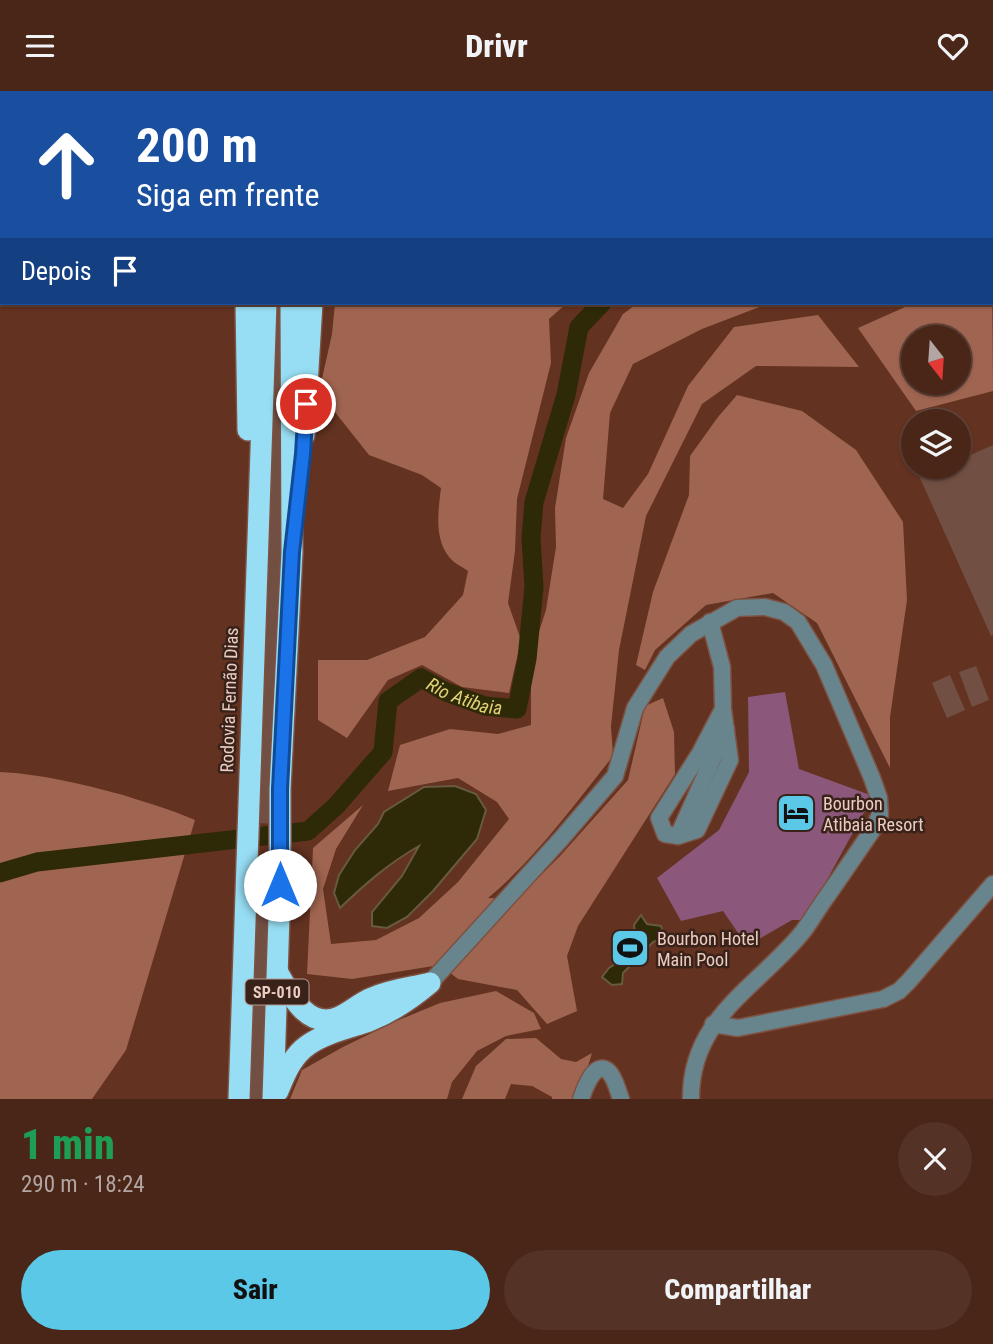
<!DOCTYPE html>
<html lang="pt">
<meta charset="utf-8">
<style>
body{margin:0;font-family:"Roboto Condensed",sans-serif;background:#543226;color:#f1f3f6;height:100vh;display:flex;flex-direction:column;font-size:26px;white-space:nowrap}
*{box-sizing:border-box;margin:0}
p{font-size:23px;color:#b2a5a2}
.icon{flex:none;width:38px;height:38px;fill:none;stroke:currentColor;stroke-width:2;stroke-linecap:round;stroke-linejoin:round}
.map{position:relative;height:1008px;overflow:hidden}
.panel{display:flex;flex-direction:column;background:#4a2619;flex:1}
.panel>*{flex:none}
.top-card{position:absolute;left:0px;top:0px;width:994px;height:214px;box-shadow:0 2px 5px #0004,0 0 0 2px #614338;background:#1a4fa0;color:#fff;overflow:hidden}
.needle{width:46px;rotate:163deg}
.buttons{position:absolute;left:901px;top:234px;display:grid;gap:14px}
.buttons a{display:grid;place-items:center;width:70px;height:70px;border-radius:50%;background:#4a2619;box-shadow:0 2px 5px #0004,0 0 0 2px #614338;font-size:35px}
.pin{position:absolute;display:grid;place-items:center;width:60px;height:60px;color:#fff;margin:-30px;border:4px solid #fff;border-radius:50%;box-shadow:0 2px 7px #0007}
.me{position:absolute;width:77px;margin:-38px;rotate:0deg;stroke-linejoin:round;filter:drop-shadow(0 0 5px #0008)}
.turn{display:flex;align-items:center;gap:24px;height:147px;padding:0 21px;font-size:32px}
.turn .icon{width:91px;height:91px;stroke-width:2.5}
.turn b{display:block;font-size:49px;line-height:60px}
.then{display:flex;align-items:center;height:66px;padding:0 21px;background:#0003;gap:14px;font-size:26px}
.round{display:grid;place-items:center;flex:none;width:74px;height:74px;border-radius:37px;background:#543226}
.head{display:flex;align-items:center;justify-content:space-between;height:119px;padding:0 21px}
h1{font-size:42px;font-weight:800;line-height:52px;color:#1e9e55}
.button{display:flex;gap:14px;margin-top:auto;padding:14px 21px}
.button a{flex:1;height:80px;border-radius:42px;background:#5bc8e7;color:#111;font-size:28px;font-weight:800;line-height:80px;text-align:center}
.button a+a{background:#543226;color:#f1f3f6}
header{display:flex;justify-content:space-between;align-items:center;height:91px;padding:0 21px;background:#4a2619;font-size:32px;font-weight:800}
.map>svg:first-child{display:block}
.green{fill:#724f43}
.forest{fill:#a06550;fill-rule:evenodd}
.water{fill:#2e2907;stroke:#675a3f;stroke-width:2}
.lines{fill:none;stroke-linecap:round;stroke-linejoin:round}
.river{stroke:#2e2907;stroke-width:19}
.building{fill:#8b577a}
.minor-casing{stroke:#7e5141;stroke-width:19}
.highway-casing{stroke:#7e5141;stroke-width:24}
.minor{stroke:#68848d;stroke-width:16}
.highway{stroke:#97ddf3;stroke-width:21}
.route-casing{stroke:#114b97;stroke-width:18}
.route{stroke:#1a73e8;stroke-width:12}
.labels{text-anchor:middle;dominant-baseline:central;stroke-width:5;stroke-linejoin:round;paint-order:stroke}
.shield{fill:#38221a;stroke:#b5998f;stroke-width:2}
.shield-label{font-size:16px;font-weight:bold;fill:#ebccc1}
.street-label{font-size:18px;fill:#ebccc1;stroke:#38221a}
.poi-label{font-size:18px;fill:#ebccc1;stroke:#38221a;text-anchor:start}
.water-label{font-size:19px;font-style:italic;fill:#e1d278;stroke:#38221a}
</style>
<header><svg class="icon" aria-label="menu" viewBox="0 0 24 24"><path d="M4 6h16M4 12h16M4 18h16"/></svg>Drivr<svg class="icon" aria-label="heart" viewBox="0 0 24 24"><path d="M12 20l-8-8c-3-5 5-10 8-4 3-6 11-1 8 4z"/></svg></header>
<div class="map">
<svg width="993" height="1008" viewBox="0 0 993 1008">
<rect width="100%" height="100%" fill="#633221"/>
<!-- green -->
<g class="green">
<polygon points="274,212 287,212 287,321 274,733 259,732 263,558 269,416"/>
<polygon points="993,354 993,544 991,545 920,387 943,376 959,376 959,369"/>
<polygon points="976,575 989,609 972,616 959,581"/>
<polygon points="950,584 965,619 947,627 932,592"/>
<polygon points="259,764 272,765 262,1008 246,1008"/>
</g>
<!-- forest -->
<g class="forest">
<polygon points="567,0 993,0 993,85 992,2 567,2"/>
<path d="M992,176L993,300L916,320L858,237L914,212H992ZM914,247H959V292H914Z"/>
<path d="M335,212H567L549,228L551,272L517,408L515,460L508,512L521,549L509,602L462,596L422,574L388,589L347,647L318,629V569H367L425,546L463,504L468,480C464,477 458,474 454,471C433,452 438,422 441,397L422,384L369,364L319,301L332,243Z"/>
<path d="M638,212H770L702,238L633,273L610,322L603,408L623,417L648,383L688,295L734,236L818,224L859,276L756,275L702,313L646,425L619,559L611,635L613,665C574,714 536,767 488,807L509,808L532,793L560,765L628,689L645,615L663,607L674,641L675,683L578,835L567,865L577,920L547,933L517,899L458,888L440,874L352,888L307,883L313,757L363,714L336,758L323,798L331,853L376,849L419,827L458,791L509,728L497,711L458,687L388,700L400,654L450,638L498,643L531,634V565L546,519L556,456L555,417L566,347L589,282L623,223Z"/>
<polygon points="737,304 802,320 856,359 903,431 907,509 890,626 890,677 817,532 773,502 706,514 655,559 645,579 636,574 653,501 689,404 690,365 718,326"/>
<path d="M0,681C42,683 82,693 123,704C148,712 172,719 195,729L126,959L92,1008H0Z"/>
<polygon points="496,900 534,922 541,938 506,945 477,960 452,991 447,1008 290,1008 302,979 343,956 394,931 440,912"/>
<polygon points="536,947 561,968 576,971 592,962 578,1008 552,1008 552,1006 532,995 511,993 505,1008 462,1008 476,975 506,948"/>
</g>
<!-- water -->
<g class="water">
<path d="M455,695L476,703L486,719L477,748L433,800L407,826L387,837L372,835V821L402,785L419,755C389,772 365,793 340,817L334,802L339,784L355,759L378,733L384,721L424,696Z"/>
<polygon points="641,824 647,833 661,835 664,846 653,851 633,872 623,882 622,893 612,894 602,886 609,877 615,873 614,855 618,851 627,852 635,842 634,834"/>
</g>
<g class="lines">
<!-- river -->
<g class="river">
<polyline points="992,96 993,96"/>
<path id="s1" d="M0,782L37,771L308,740L336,715L383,661L388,610L421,587L446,601L485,615L517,618L527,568L534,496L531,447L534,411L566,304L579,236L602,212"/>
</g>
</g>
<!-- building -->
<polygon class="building" points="785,601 799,678 873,705 805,829 792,829 747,855 723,820 681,830 657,787 719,739 749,681 748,606"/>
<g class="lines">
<!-- minor casing -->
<g class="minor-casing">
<g id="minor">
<polyline points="73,0 74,2"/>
<polyline points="0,110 2,109"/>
<polyline points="710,531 722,576 723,618 730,669 697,739 678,745 665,743 659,727 700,662 723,618"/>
<polyline points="678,745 726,638"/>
<path d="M430,892L561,748L615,685L635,617L667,566L691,543L737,517L765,516L784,521L798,531L824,574L872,687L879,707L880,723L874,737C858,760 842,784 825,808C817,819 810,832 801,843C756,897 690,928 691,1008"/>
<polyline points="713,933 738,937 883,908 899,900 909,890 993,793"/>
<path d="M581,1008C584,999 595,967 609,981C615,987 618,1000 621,1008"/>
</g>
</g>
<!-- highway casing -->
<g class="highway-casing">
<g id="highway">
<polyline points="243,0 243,2"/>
<polyline points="274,2 274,0"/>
<polyline points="290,2 290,0"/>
<polyline points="323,2 323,0"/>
<polyline points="246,212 248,339"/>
<polyline points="304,344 312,212"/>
<path d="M278,882C290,903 308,940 339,926C350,921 360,912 372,907C389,899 408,897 426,893"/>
<path d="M278,1000C285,983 292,965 308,954C325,942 349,937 369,930C392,921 411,908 430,892"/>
<path d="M239,1008C250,743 255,477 266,212"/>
<polyline points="273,1008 280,795 280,698 292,461 291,212"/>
</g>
</g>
<!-- minor -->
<use href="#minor" class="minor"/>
<!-- highway -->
<use href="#highway" class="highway"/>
</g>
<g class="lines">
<!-- route casing -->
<g class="route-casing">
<polyline id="route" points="280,794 280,698 292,461 303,363 306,313"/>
</g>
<!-- route -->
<use href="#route" class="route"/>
</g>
<!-- icons -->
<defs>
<g id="hotel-square" transform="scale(2.0125)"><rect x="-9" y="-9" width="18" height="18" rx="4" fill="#5bc8e7" stroke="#38221a"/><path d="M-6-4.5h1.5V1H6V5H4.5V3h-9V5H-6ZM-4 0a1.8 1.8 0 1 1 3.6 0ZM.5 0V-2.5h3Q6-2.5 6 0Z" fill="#111"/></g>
<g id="stadium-square" transform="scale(2.0125)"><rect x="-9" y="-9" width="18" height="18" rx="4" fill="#5bc8e7" stroke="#38221a"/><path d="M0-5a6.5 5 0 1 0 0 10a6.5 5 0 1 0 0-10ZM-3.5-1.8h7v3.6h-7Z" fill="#111"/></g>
</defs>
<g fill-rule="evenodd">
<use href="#hotel-square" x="796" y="722"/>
<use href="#stadium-square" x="630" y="857"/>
</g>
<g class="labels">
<!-- shield labels -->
<rect class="shield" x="245.5" y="888.5" width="63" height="25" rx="5"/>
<g class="shield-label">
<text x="277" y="901">SP-010</text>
</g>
<!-- street labels -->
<g class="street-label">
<text transform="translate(229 609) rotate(-88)">Rodovia Fernão Dias</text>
</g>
<!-- poi labels -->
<g class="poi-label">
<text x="823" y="712">Bourbon<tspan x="823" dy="21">Atibaia Resort</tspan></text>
<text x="657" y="847">Bourbon Hotel<tspan x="657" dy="21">Main Pool</tspan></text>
</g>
<!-- water labels -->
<g class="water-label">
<text stroke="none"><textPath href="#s1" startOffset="560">Rio Atibaia</textPath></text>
</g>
</g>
</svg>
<div class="buttons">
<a><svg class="needle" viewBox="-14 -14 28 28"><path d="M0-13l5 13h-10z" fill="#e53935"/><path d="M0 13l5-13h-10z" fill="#b2a5a2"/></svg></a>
<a><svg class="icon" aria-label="layers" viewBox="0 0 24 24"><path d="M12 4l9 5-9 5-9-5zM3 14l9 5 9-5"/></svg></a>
</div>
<div class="pin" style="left:306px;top:313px;background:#d93025"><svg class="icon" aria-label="arrive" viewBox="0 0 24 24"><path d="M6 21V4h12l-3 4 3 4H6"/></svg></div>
<svg class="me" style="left:280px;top:794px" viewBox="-20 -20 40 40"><circle r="19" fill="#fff"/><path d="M0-13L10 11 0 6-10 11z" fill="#1a73e8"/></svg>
<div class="top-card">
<div class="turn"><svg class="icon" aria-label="ahead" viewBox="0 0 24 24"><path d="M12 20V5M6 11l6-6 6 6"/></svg><div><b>200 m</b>Siga em frente</div></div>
<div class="then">Depois<svg class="icon" aria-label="arrive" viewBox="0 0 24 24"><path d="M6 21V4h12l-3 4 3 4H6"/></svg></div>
</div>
</div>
<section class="panel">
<div class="head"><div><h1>1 min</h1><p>290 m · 18:24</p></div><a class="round"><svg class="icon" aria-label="close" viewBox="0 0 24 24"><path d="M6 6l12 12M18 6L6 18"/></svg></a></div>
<div class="button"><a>Sair</a><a>Compartilhar</a></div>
</section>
